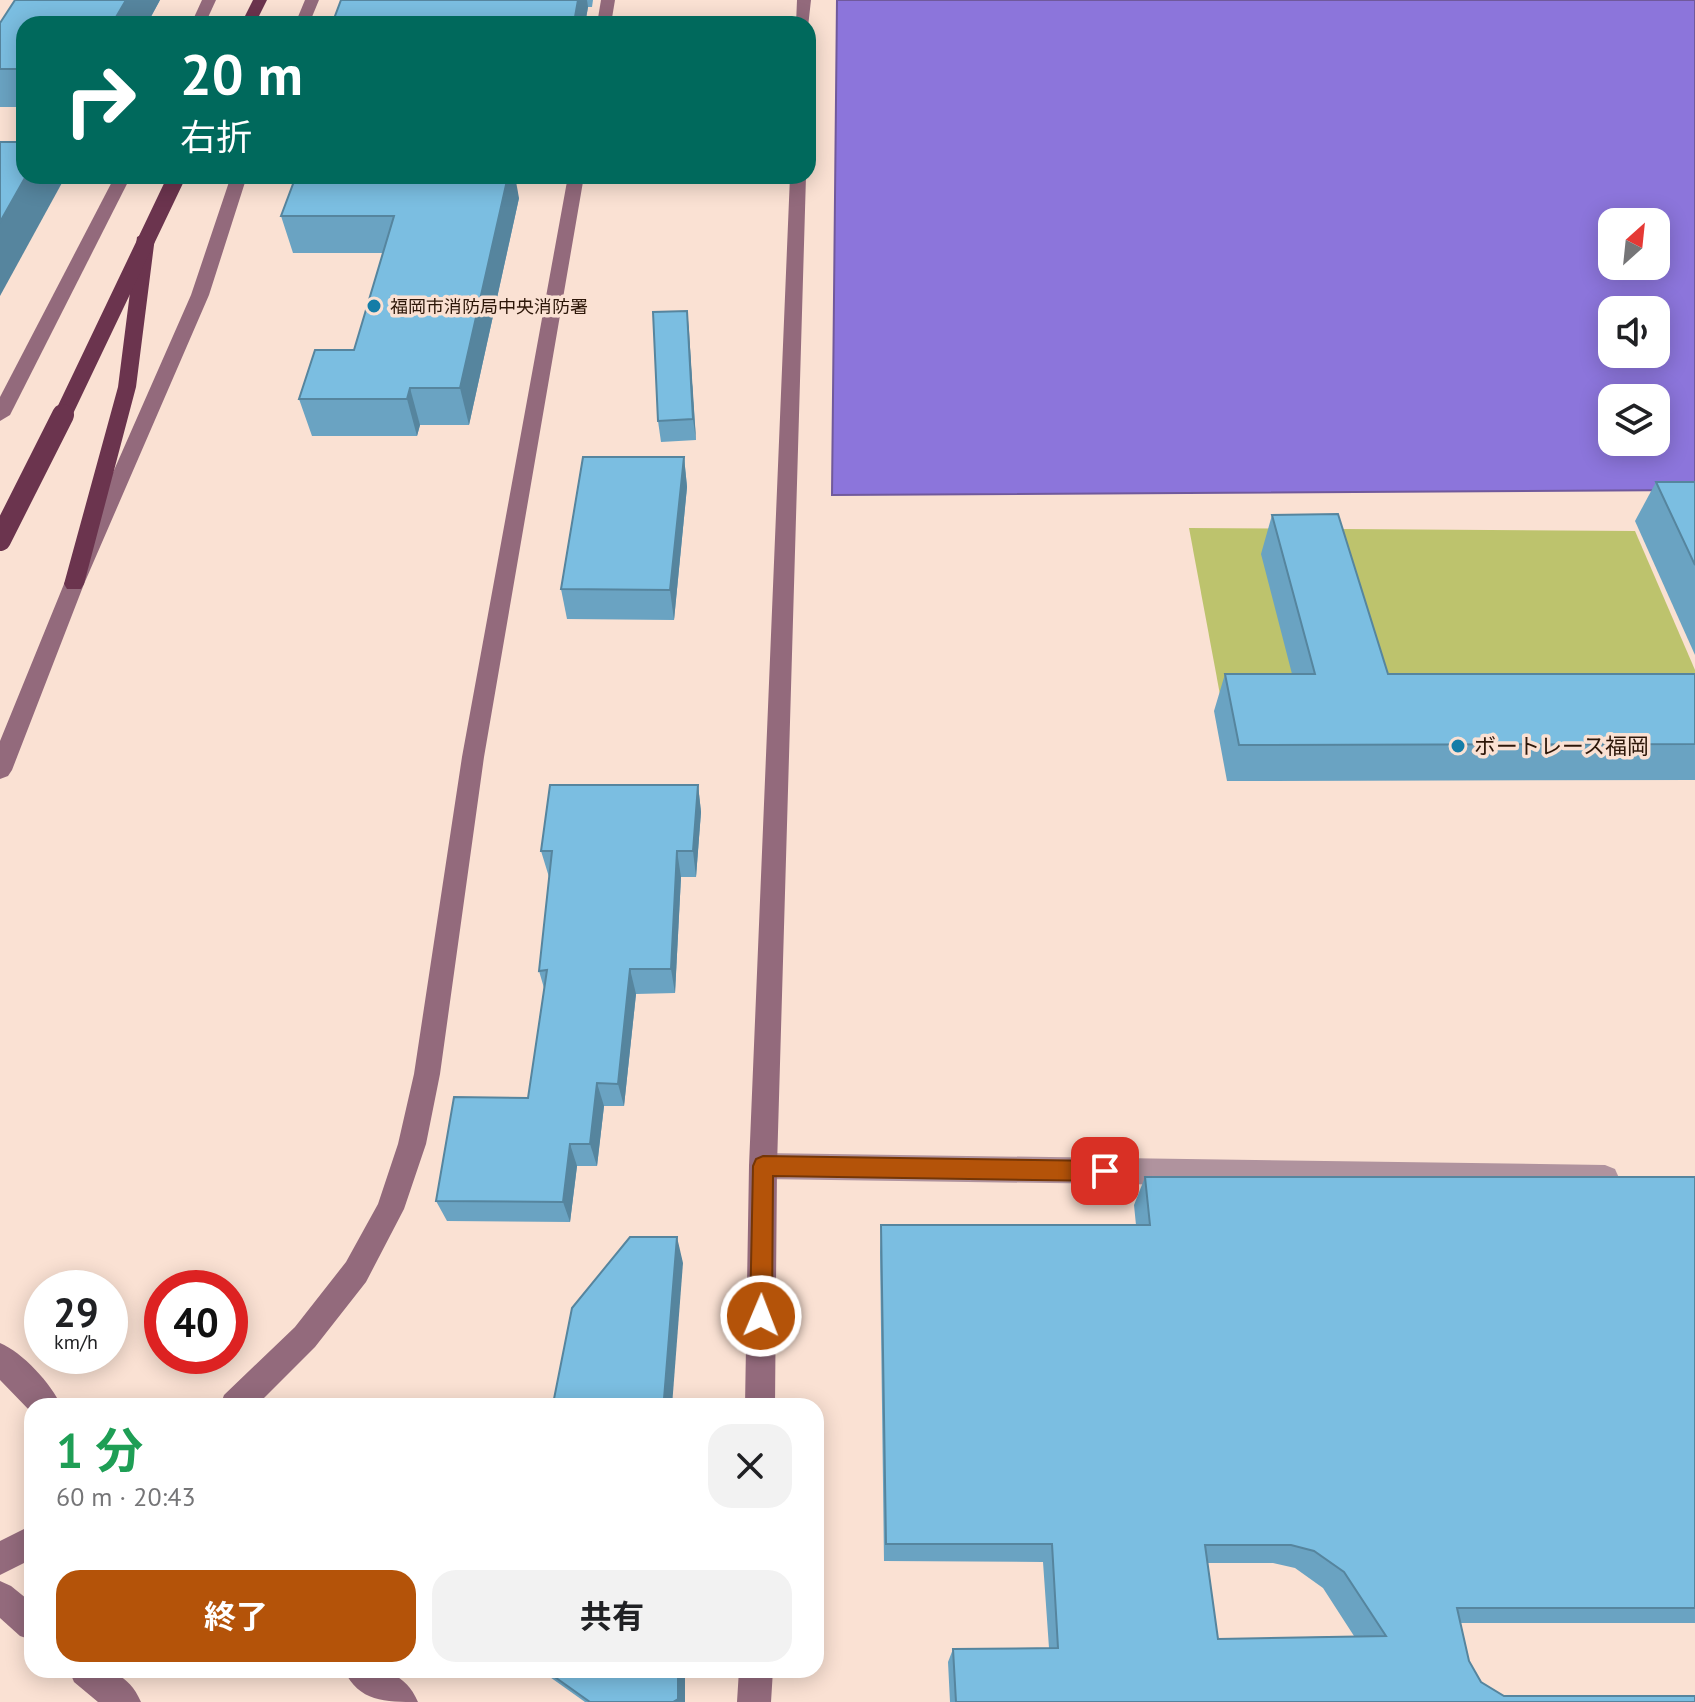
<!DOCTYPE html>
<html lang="ja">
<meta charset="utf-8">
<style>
body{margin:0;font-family:"PT Sans","Noto Sans JP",sans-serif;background:#f2f2f2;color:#202124;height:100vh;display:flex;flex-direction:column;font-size:30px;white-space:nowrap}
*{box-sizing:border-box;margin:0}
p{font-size:26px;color:#757577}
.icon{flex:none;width:44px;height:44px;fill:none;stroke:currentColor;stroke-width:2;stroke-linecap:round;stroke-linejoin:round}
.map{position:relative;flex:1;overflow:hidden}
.panel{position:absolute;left:24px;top:1398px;width:800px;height:280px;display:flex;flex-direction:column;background:#fff;border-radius:24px;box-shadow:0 4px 20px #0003}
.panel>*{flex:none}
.top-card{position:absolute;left:16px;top:16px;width:800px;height:168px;border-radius:24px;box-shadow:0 4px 20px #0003;background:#00695c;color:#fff;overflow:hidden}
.needle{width:52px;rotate:27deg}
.controls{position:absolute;left:1598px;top:208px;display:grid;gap:16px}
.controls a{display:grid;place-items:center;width:72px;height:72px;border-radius:16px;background:#fff;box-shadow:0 4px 20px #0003;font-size:40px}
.speed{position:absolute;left:24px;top:1270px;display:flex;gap:16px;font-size:40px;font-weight:700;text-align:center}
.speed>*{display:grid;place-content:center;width:104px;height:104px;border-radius:50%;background:#fff;box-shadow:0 4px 20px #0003;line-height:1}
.speed small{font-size:20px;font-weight:400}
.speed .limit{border:12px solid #d22;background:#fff;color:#111}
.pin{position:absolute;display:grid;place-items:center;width:68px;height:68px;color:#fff;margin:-34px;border-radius:16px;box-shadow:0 4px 12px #0006}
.me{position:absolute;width:88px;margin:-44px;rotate:1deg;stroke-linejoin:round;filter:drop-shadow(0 0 6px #0008)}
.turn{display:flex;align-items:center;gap:28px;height:168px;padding:0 32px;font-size:36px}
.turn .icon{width:104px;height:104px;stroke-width:2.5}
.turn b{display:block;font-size:56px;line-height:68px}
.round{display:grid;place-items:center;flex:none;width:84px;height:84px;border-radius:24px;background:#f2f2f2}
.overview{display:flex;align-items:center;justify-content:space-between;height:136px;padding:0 32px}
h1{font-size:48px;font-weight:700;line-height:60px;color:#1e9e55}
.action{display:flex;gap:16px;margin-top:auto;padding:16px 32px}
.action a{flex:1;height:92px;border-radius:24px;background:#b45309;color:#fff;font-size:32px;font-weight:700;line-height:92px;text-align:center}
.action a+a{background:#f2f2f2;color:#202124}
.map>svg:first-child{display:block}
.green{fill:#bdc36d}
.water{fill:#8c75db;stroke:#70599c;stroke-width:2;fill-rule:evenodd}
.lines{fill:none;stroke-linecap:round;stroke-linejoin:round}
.street{fill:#b0939e;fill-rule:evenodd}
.secondary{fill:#936a7c;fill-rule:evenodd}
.highway{fill:#6b344e;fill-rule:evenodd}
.highway-bridge-far1{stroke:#6b344e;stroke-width:17}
.highway-bridge{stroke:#6b344e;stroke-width:22}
.wall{fill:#6aa3c2;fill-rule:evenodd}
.shaded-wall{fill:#56859e}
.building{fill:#7bbee1;stroke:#56859e;stroke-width:2;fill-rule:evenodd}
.route{fill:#b45309;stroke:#753606;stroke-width:2}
.poi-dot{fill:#157da7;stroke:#fae1d3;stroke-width:3}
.labels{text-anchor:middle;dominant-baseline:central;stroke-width:7;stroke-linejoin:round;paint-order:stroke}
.far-poi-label{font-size:18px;fill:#2d1709;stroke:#fae1d3;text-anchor:start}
.poi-label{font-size:22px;fill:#2d1709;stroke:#fae1d3;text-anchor:start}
</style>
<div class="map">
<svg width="1695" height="1702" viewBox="0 0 1695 1702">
<rect width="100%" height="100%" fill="#fae1d3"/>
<!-- green -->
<polygon class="green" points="1189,528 1635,531 1695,670 1695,703 1221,700"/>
<!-- water -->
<path class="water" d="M837,0H1695V490L832,495ZM1612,222H1656V266H1612ZM1612,310H1656V354H1612ZM1612,398H1656V442H1612Z"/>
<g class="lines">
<!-- street -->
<polygon class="street" points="763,1153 1605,1165 1615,1169 1619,1178 1615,1187 1605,1191 763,1179 753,1175 749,1166 753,1157"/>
<!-- secondary -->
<g class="secondary">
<polygon points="202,0 216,0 205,24 191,24"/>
<polygon points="305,0 319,0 309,24 295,24"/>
<polygon points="601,0 615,0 611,24 597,24"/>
<polygon points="797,0 811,0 808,27 808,24 796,24"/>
<polygon points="115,176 131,176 10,415 0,421 0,397"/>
<polygon points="231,176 247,176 209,295 84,584 12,770 8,776 0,779 0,741 64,584 191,295"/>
<polygon points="568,176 584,176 484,757 440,1074 426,1144 404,1209 366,1282 315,1347 256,1406 220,1406 224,1395 295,1327 346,1262 378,1204 398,1144 414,1074 462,757"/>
<polygon points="790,176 806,176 777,1166 775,1406 745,1406 749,1166"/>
<path d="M0,1343C22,1352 52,1384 61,1406H32V1413L0,1380Z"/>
<polygon points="32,1525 32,1559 0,1575 0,1541"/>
<polygon points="0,1581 11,1586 32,1603 32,1640 20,1636 0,1618"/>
<path d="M69,1670C102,1670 126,1667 141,1702H98L74,1682Z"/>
<path d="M344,1670C377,1670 403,1667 418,1702C385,1702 359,1702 344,1670Z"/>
<polygon points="739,1670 773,1670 771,1702 737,1702"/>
</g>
<!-- highway -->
<g class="highway">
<polygon points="253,0 267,0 255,24 241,24"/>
<polygon points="146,232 155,237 136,387 84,584 81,589 67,589 64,584 118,387 137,237"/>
</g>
<!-- highway-bridge-far1 -->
<polyline class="highway-bridge-far1" points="62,417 177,176"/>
<!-- highway-bridge -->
<polyline class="highway-bridge" points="0,540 63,415"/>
</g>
<!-- wall -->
<g class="wall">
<polygon points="160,0 147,24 24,24 24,107 0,107 0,23"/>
<polygon points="341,0 593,0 592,7 588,7 585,24 332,24"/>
<polygon points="519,198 469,425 420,425 417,436 312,436 299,399 354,350 383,253 293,253 281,216"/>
<polygon points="687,311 696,440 661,442 658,421"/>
<polygon points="684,457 687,487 674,620 567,619 561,589"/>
<polygon points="1656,482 1695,482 1695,655 1635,521"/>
<polygon points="1272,515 1388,674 1695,674 1695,780 1227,781 1214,711 1225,674 1292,674 1261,554"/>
<polygon points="698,785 701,812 696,877 681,877 675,993 636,994 624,1106 604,1106 597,1166 577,1166 570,1222 447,1221 436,1201 528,1098 544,988 539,971 549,877 541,851"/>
<path d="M1145,1177H1695V1623H1460L1469,1661L1481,1682L1504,1696L1695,1702H950L948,1662L953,1649L1049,1648L1043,1562L884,1561L880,1252L881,1225H1136L1134,1205ZM1207,1563H1273L1295,1568L1323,1588L1354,1636L1218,1639Z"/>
<polygon points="540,1670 685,1670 685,1702 585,1702"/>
</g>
<!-- shaded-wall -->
<g class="shaded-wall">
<polygon points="126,0 160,0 147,24 112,24"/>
<polygon points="578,0 587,0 588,7 585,24 576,24 575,17"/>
<polygon points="26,176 61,176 63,181 0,296 0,222"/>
<polygon points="508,176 515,176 519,198 469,425 460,388"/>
<polygon points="687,311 689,331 696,440 693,419"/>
<polygon points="410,388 420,425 417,436 407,399"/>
<polygon points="684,457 687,487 674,620 670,590"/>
<polygon points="698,785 701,812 696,877 693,851"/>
<polygon points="677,851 681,877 675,993 671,969"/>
<polygon points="630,969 636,994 624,1106 618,1084"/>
<polygon points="597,1083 604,1106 597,1166 590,1144"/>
<polygon points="570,1144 577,1166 570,1222 563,1202"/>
<polygon points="677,1237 683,1263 672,1406 664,1399"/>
<polygon points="678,1670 685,1670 685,1702 673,1702"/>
</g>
<!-- building -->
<g class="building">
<polygon points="15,0 126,0 112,24 24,24 24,69 0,69 0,23"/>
<polygon points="341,0 578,0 575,17 558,17 556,24 332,24"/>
<polygon points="0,142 24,142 24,176 26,176 0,222"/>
<polygon points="296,176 508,176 460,388 410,388 407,399 299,399 315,350 354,350 394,216 281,216"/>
<polygon points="687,311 693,419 658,421 653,312"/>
<polygon points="583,457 684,457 670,590 561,589"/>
<polygon points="1656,482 1695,482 1695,565"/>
<polygon points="1338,514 1388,674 1695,674 1695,744 1239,745 1225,674 1315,674 1272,515"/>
<polygon points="550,785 698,785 693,851 677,851 671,969 630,969 618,1084 597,1083 590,1144 570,1144 563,1202 436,1201 454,1097 528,1098 547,970 539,971 552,851 541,851"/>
<path d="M1145,1177H1695V1608H1457L1469,1661L1481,1682L1504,1696H1695V1702H956L953,1649L1058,1648L1052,1544H886L881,1225H1150ZM1205,1545H1291L1314,1551L1344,1572L1386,1636L1218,1639Z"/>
<polygon points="630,1237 677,1237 664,1399 678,1399 678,1406 516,1406 522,1399 554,1399 572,1308"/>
<polygon points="545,1670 678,1670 678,1699 673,1702 590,1702"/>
</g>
<!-- route -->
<polygon class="route" points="763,1156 1105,1161 1112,1164 1115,1171 1112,1178 1105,1181 773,1176 772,1316 769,1324 761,1327 753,1324 750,1316 753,1166 756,1159"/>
<!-- markers -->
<g class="poi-dot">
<circle cx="374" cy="306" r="8"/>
<circle cx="1458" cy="746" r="8"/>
</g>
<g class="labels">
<!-- far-poi labels -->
<g class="far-poi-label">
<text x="390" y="306">福岡市消防局中央消防署</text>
</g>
<!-- poi labels -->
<g class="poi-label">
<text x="1474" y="746">ボートレース福岡</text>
</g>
</g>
</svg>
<div class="controls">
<a><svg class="needle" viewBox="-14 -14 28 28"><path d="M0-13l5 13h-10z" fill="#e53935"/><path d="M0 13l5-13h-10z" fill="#757577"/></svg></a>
<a><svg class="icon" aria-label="sound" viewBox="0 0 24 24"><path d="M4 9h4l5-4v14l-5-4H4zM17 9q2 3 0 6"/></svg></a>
<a><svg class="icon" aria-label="layers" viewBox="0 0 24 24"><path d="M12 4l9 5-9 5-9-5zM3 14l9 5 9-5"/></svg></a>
</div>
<div class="speed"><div>29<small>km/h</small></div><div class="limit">40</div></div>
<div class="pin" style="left:1105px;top:1171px;background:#d93025"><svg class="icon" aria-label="arrive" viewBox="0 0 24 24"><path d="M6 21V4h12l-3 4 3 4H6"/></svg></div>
<svg class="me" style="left:761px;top:1316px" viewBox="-20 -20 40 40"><circle r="17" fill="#b45309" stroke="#fff" stroke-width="3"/><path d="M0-11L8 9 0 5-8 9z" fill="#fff"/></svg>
<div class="top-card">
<div class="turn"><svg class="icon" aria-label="right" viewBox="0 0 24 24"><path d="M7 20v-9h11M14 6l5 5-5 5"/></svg><div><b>20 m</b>右折</div></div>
</div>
<section class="panel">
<div class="overview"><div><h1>1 分</h1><p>60 m · 20:43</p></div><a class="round"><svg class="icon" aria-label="close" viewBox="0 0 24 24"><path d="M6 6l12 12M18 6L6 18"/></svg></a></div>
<div class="action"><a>終了</a><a>共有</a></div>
</section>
</div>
